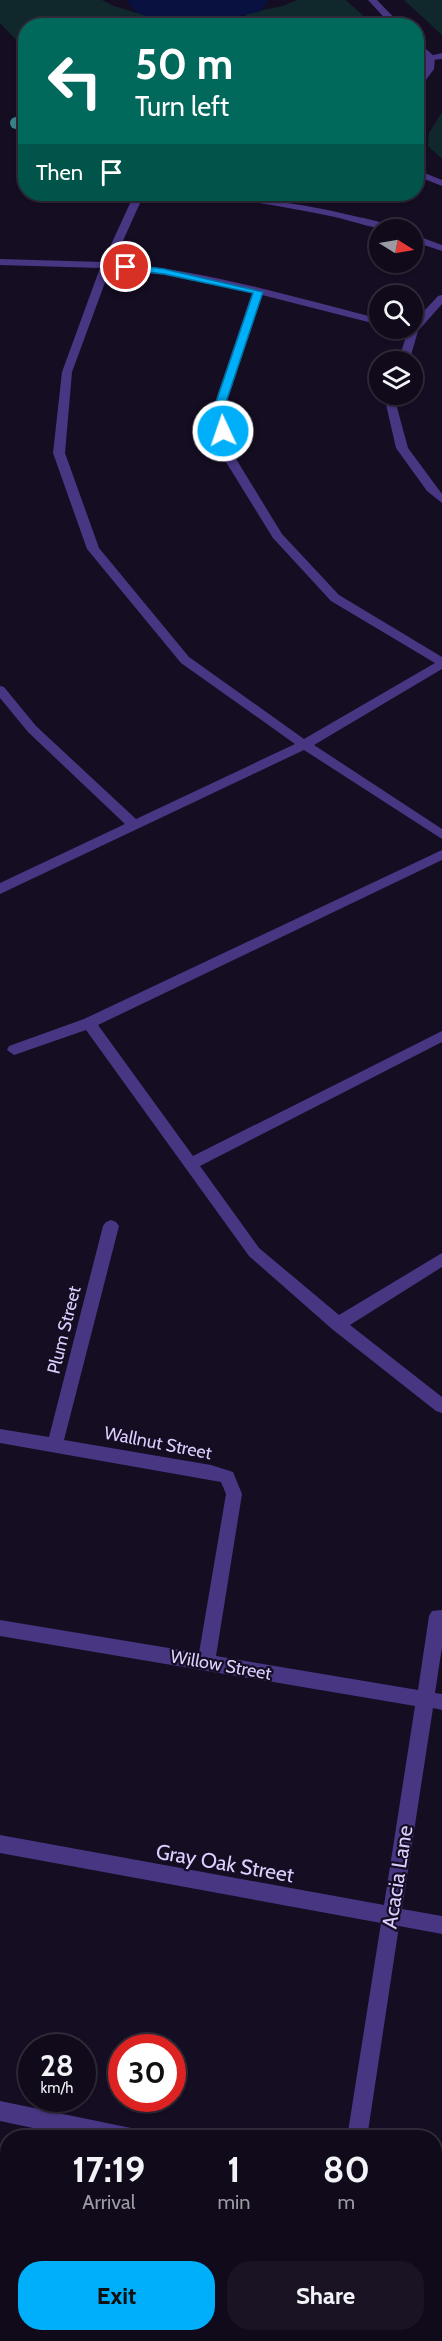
<!DOCTYPE html>
<style>
body{margin:0;font-family:Cabin,sans-serif;background:#191323;color:#f1f3f6;height:100vh;display:flex;flex-direction:column;font-size:22px;white-space:nowrap}
*{box-sizing:border-box;margin:0}
p{font-size:20px;color:#9c9aa2}
.icon{flex:none;width:33px;height:33px;fill:none;stroke:currentColor;stroke-width:2;stroke-linecap:round;stroke-linejoin:round}
.map{position:relative;flex:1;overflow:hidden}
.side{position:absolute;left:0px;top:2130px;width:442px;height:212px;display:flex;flex-direction:column;background:#100a1a;border-radius:24px 24px 0 0;box-shadow:0 2px 4px #0004,0 0 0 2px #302b39}
.side>*{flex:none}
.banner{position:absolute;left:18px;top:18px;width:406px;height:183px;border-radius:24px;box-shadow:0 2px 4px #0004,0 0 0 2px #302b39;background:#00695c;color:#fff;overflow:hidden}
.needle{width:39px;rotate:101deg}
.fabs{position:absolute;left:369px;top:219px;display:grid;gap:12px}
.fabs a{display:grid;place-items:center;width:54px;height:54px;border-radius:50%;background:#100a1a;box-shadow:0 2px 4px #0004,0 0 0 2px #302b39;font-size:30px}
.speed{position:absolute;left:18px;top:2034px;display:flex;gap:12px;font-size:30px;font-weight:700;text-align:center}
.speed>*{display:grid;place-content:center;width:78px;height:78px;border-radius:50%;background:#100a1a;box-shadow:0 2px 4px #0004,0 0 0 2px #302b39;line-height:1}
.speed small{font-size:15px;font-weight:400}
.speed .limit{border:9px solid #d22;background:#fff;color:#111}
.pin{position:absolute;display:grid;place-items:center;width:51px;height:51px;color:#fff;margin:-26px;border:3px solid #fff;border-radius:50%;box-shadow:0 2px 6px #0007}
.me{position:absolute;width:66px;margin:-33px;rotate:357deg;stroke-linejoin:round;filter:drop-shadow(0 0 4px #0008)}
.turn{display:flex;align-items:center;gap:21px;height:126px;padding:0 18px;font-size:27px}
.turn .icon{width:78px;height:78px;stroke-width:2.5}
.turn b{display:block;font-size:42px;line-height:51px}
.then{display:flex;align-items:center;height:57px;padding:0 18px;background:#0003;gap:12px;font-size:22px}
.eta{display:flex;justify-content:space-evenly;align-items:center;height:102px;text-align:center}
.eta b{font-size:36px;font-weight:800;line-height:42px}
.button{display:flex;gap:12px;margin-top:auto;padding:12px 18px}
.button a{flex:1;height:69px;border-radius:24px;background:#00aff9;color:#111;font-size:24px;font-weight:800;line-height:69px;text-align:center}
.button a+a{background:#191323;color:#f1f3f6}
.map>svg:first-child{display:block}
.green{fill:#10282c}
.lines{fill:none;stroke-linecap:round;stroke-linejoin:round}
.river{fill:#081140;fill-rule:evenodd}
.service{fill:#483683;fill-rule:evenodd}
.minor{fill:#483683;fill-rule:evenodd}
.tree{fill:#398288}
.route{fill:#00aff9;stroke:#0072a2;stroke-width:1.5}
.labels{text-anchor:middle;dominant-baseline:central;stroke-width:4.5;stroke-linejoin:round;paint-order:stroke}
.street-label{font-size:18px;fill:#ddceff;stroke:#150d22}
.near-street-label{font-size:21px;fill:#ddceff;stroke:#150d22}
</style>
<div class="map">
<svg width="442" height="2341" viewBox="0 0 442 2341">
<rect width="100%" height="100%" fill="#150d22"/>
<!-- green -->
<g class="green">
<polygon points="0,0 102,0 114,6 147,16 153,22 176,25 26,26 25,49 0,23"/>
<polygon points="297,0 346,0 373,25 190,25 195,20 243,20 247,13 283,6"/>
<polygon points="404,0 442,0 442,35"/>
<polygon points="442,112 442,159 428,146 429,133"/>
</g>
<g class="lines">
<!-- river -->
<path class="river" d="M127,0H269L261,11C235,19 158,27 135,11C132,9 130,3 127,0Z"/>
<!-- service -->
<polygon class="service" points="442,53 442,59 430,60 425,57"/>
<!-- minor -->
<g class="minor">
<polygon points="368,0 377,0 402,26 392,26"/>
<path d="M417,41L435,57L434,69L420,88L417,89C417,77 424,70 425,58L417,49Z"/>
<polygon points="417,170 442,180 442,186 417,176"/>
<path d="M156,194C223,194 288,200 354,216C368,219 386,222 398,230C376,230 356,222 335,217C273,205 202,189 140,203L113,263C203,269 292,297 380,319V325L262,295L225,408L233,454L282,534L339,595L442,657V669L314,745L442,829V839L304,750L0,894V883L125,824L28,732L0,698V686L4,687L36,726L136,819L295,744L181,663L87,549L53,453L62,372L100,268L0,265V259L103,262L132,199ZM110,269L165,275L252,293L213,408L221,454L273,538L331,601L435,663L304,739L189,657L99,548L65,453L72,372Z"/>
<polygon points="412,234 442,245 442,251 412,241"/>
<polygon points="442,295 442,304 418,331 409,362 398,362 408,330 412,328 412,324 438,296"/>
<polygon points="386,394 397,394 395,400 408,448 442,494 442,503 427,491 396,448 385,400"/>
<polygon points="442,850 442,860 98,1025 193,1156 442,1031 442,1042 200,1166 259,1248 339,1315 442,1253 442,1267 350,1325 442,1397 442,1413 436,1411 332,1329 249,1256 86,1030 14,1055 7,1050 9,1046 84,1019"/>
<polygon points="111,1220 116,1222 119,1226 64,1440 211,1465 233,1472 242,1494 216,1656 418,1690 429,1616 432,1611 442,1610 442,1647 435,1693 442,1694 442,1710 433,1708 402,1909 442,1916 442,1934 399,1926 367,2138 347,2138 381,1923 0,1853 0,1835 384,1905 415,1706 0,1636 0,1620 199,1653 226,1494 221,1482 0,1443 0,1429 49,1437 103,1226 106,1222"/>
<polygon points="0,2101 131,2128 138,2131 141,2138 80,2138 0,2121"/>
<polygon points="435,2188 442,2190 442,2210 435,2208"/>
<polygon points="315,2334 337,2334 335,2341 313,2341"/>
</g>
</g>
<!-- trees -->
<circle class="tree" cx="16" cy="123" r="6"/>
<!-- route -->
<polygon class="route" points="126,264 164,269 263,292 224,408 226,433 218,431 214,408 253,293 164,274 123,269 123,265"/>
<g class="labels">
<!-- street labels -->
<g class="street-label">
<text transform="translate(64 1330) rotate(-76)">Plum Street</text>
<text transform="translate(158 1443) rotate(11)">Wallnut Street</text>
<text transform="translate(221 1665) rotate(10)">Willow Street</text>
</g>
<!-- near-street labels -->
<g class="near-street-label">
<text transform="translate(225 1863) rotate(10)">Gray Oak Street</text>
<text transform="translate(397 1877) rotate(-81)">Acacia Lane</text>
</g>
</g>
</svg>
<div class="fabs">
<a><svg class="needle" viewBox="-14 -14 28 28"><path d="M0-13l5 13h-10z" fill="#e53935"/><path d="M0 13l5-13h-10z" fill="#9c9aa2"/></svg></a>
<a><svg class="icon" aria-label="search" viewBox="0 0 24 24"><circle cx="10" cy="10" r="6"/><path d="M15 15l6 6"/></svg></a>
<a><svg class="icon" aria-label="layers" viewBox="0 0 24 24"><path d="M12 4l9 5-9 5-9-5zM3 14l9 5 9-5"/></svg></a>
</div>
<div class="speed"><div>28<small>km/h</small></div><div class="limit">30</div></div>
<div class="pin" style="left:126px;top:267px;background:#d93025"><svg class="icon" aria-label="arrive" viewBox="0 0 24 24"><path d="M6 21V4h12l-3 4 3 4H6"/></svg></div>
<svg class="me" style="left:223px;top:431px" viewBox="-20 -20 40 40"><circle r="17" fill="#00aff9" stroke="#fff" stroke-width="3"/><path d="M0-11L8 9 0 5-8 9z" fill="#fff"/></svg>
<div class="banner">
<div class="turn"><svg class="icon" aria-label="left" viewBox="0 0 24 24"><path d="M17 20v-9H6M10 6l-5 5 5 5"/></svg><div><b>50 m</b>Turn left</div></div>
<div class="then">Then<svg class="icon" aria-label="arrive" viewBox="0 0 24 24"><path d="M6 21V4h12l-3 4 3 4H6"/></svg></div>
</div>
<section class="side">
<div class="eta">
<div><b>17:19</b><p>Arrival</p></div>
<div><b>1</b><p>min</p></div>
<div><b>80</b><p>m</p></div>
</div>
<div class="button"><a>Exit</a><a>Share</a></div>
</section>
</div>
